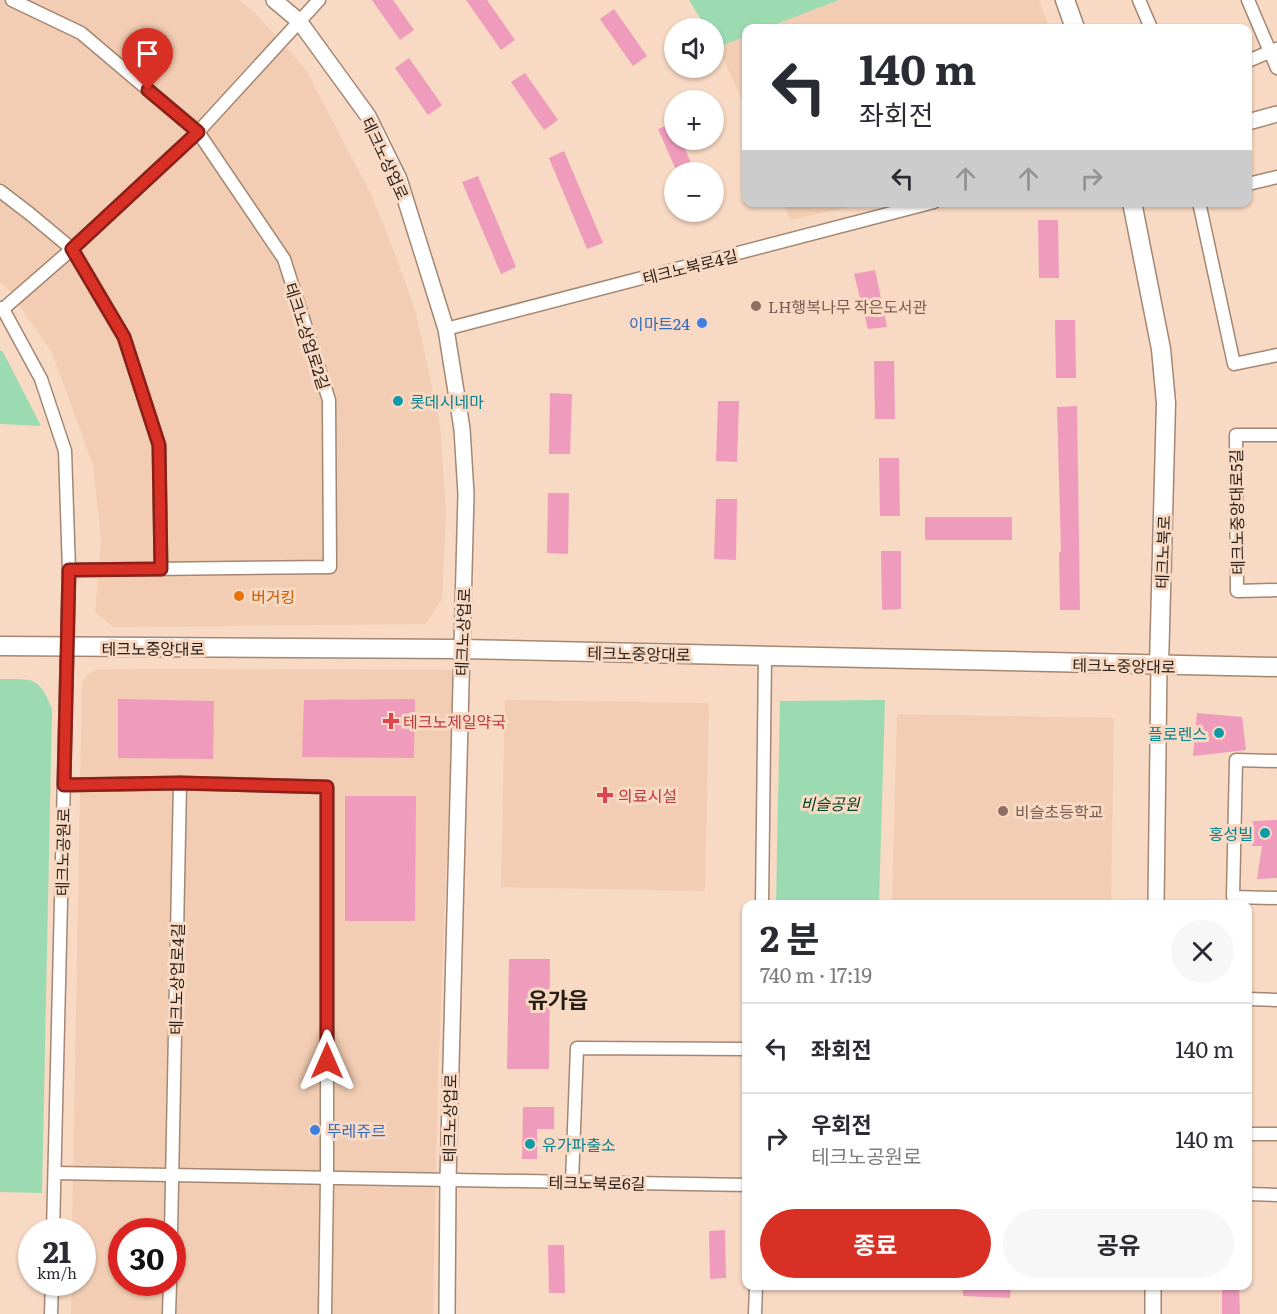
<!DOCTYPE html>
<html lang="ko">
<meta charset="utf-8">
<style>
body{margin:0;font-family:Literata,"Noto Sans KR",serif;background:#f7f7f7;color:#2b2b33;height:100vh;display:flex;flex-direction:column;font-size:22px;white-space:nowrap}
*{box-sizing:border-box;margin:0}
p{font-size:20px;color:#7c7c81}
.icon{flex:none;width:33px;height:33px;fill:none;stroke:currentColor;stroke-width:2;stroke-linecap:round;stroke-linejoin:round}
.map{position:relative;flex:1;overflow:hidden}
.drawer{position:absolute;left:742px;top:900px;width:510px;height:390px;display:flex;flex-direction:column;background:#fff;border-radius:12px;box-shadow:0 2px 4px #0004}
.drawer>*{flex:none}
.top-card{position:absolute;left:742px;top:24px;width:510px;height:183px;border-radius:12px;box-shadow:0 2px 4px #0004;background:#fff;color:#2b2b33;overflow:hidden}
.controls{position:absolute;left:664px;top:18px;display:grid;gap:12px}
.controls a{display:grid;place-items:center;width:60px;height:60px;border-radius:50%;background:#fff;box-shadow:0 2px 4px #0004;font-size:30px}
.speed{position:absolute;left:18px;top:1218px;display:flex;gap:12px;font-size:30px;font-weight:700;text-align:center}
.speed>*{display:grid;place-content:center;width:78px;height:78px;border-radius:50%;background:#fff;box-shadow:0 2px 4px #0004;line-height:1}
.speed small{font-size:15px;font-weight:400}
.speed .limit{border:9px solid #d22;background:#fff;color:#111}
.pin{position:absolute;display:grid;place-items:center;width:51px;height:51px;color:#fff;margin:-62px -26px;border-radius:50% 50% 50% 0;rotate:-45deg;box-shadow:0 0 6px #0007}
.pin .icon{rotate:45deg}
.me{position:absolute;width:66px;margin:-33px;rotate:0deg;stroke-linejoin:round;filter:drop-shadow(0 0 4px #0008)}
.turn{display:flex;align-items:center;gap:21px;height:126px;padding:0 18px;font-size:27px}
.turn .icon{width:78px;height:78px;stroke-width:2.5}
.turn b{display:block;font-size:42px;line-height:51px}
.lanes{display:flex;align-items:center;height:57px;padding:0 18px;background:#0003;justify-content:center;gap:30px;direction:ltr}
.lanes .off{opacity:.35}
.round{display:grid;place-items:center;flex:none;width:63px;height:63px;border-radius:32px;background:#f7f7f7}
.headline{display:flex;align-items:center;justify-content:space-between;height:102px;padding:0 18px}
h1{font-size:36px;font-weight:700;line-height:45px}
.action{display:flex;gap:12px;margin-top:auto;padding:12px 18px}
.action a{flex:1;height:69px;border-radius:36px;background:#d93025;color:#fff;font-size:24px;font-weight:700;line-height:69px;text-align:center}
.action a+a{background:#f7f7f7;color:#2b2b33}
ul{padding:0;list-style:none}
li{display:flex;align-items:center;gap:18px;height:90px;padding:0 18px;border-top:2px solid #e1e1e2}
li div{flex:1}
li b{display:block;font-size:22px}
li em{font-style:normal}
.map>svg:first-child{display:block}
.built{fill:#f2cdb3;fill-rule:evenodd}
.green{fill:#9cdab1}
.building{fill:#ef9bbc}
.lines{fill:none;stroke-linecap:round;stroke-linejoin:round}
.minor-casing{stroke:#a38773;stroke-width:15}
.tertiary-casing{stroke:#a38773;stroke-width:18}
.secondary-casing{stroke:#a38773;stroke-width:21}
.minor{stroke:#fff;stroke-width:12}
.tertiary{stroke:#fff;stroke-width:15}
.secondary{stroke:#fff;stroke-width:18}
.route-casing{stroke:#8d1f18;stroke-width:15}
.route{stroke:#d93025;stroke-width:10}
.education-dot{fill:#8d6e63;stroke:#f8d9c3;stroke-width:2}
.shop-dot{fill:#3f7fe0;stroke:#f8d9c3;stroke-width:2}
.culture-dot{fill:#0f9aa8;stroke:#f8d9c3;stroke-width:2}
.food-dot{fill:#e8710a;stroke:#f8d9c3;stroke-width:2}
.health-dot{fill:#e0444e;stroke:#f8d9c3;stroke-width:2}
.labels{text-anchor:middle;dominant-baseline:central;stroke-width:6;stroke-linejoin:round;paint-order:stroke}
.street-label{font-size:16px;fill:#2a1f17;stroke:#f8d9c3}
.education-label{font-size:16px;fill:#785e54;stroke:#f8d9c3;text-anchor:start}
.shop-label{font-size:16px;fill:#366cbe;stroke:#f8d9c3;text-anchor:end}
.culture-label{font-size:16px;fill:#0d838f;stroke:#f8d9c3;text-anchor:start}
.food-label{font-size:16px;fill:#c56008;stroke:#f8d9c3;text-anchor:start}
.health-label{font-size:16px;fill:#be3a42;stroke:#f8d9c3;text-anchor:start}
.park-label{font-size:16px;font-style:italic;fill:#024424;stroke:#f8d9c3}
.district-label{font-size:22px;font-weight:bold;fill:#2a1f17;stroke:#f8d9c3}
</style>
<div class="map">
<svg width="1277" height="1314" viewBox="0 0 1277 1314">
<rect width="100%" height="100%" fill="#f8d9c3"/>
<!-- built -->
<g class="built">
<polygon points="0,0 240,0 257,15 306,70 372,196 397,259 416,313 440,424 446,513 442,599 426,624 113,627 95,612 101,538 93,465 52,353 6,286 0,283"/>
<polygon points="839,0 1039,0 1049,28 766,28"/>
<polygon points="747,36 747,111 718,47"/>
<polygon points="784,202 866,202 866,203 790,220"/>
<path d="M144,669L454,670L438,1079L433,1314H71L72,1283L82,1282V1232L72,1231L82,684L87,675L96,670ZM122,1232H172V1282H122Z"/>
<polygon points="505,700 709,703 705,891 501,887"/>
<polygon points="897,714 1114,718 1111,904 892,904"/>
</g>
<!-- green -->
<g class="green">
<polygon points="689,0 839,0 766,28 747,28 747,36 718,47 714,41 714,28 706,28"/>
<polygon points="0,350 3,352 41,426 0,424"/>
<path d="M0,679C33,679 39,676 52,709L42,1193L0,1192Z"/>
<polygon points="885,700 879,904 776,904 780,701"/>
</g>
<!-- building -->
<g class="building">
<polygon points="372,0 393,0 414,30 400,40"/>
<polygon points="466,0 487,0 515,40 501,50"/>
<polygon points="614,9 647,56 633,66 600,19"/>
<polygon points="409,58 442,105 428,115 395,68"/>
<polygon points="525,73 558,120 544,130 511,82"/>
<polygon points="675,122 675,140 681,140 695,172 677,172 658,129"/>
<polygon points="564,151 603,243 587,249 549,158"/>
<polygon points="478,176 516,267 501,274 462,182"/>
<polygon points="1038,220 1058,220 1059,278 1039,278"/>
<polygon points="875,270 887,327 868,329 854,274"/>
<polygon points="1055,320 1075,320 1076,378 1056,378"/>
<polygon points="874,361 894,361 895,419 875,419"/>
<polygon points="550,393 572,394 570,454 549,454"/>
<polygon points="718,401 739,401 737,462 716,461"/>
<polygon points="1077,406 1080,610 1060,610 1059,552 1061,552 1057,407"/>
<polygon points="879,458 899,458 900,516 880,516"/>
<polygon points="548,493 569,493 568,554 547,553"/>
<polygon points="716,499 737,499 736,560 714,559"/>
<rect x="925" y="517" width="87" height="23"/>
<polygon points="881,551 901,551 901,609 882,610"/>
<polygon points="118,699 214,701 213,759 118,758"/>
<polygon points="415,699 414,758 302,757 304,700"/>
<polygon points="1197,713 1242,717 1246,750 1193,756"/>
<polygon points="345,796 416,796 415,921 345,921"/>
<polygon points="1277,820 1277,878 1257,879 1262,846 1252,846 1253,821"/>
<polygon points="509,959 550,959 549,1069 507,1069"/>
<polygon points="523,1107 554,1107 554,1129 537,1129 537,1159 522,1159"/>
<polygon points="725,1230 726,1278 710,1279 709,1231"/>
<polygon points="548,1245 564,1245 565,1293 549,1293"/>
<polygon points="963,1286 1011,1286 1010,1298 963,1296"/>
<polygon points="1222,1286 1239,1286 1240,1314 1222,1314"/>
</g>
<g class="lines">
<!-- minor casing -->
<g class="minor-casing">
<g id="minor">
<polyline points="12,0 81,33 198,132 284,259 329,400 330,567 69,570"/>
<polyline points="1139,0 1151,28"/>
<polyline points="1248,0 1277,68"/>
<polyline points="1248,61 1276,49"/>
<polyline points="1248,184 1277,177"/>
<polyline points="0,191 30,214 72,249 124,337 159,445 161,569"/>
<polyline points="1199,202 1234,364 1277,355"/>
<polyline points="0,308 3,309 41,379 65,451 69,570 53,1232"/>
<polyline points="3,309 72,249 198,132 319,0"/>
<polyline points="446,329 934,202"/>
<polyline points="1277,435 1236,435 1237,591 1277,590"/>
<polyline points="1277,761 1236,760 1233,897 1277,898"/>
<polyline points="64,785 180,783 327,787 327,1178 325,1314"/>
<polyline points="762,904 765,656"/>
<polyline points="1248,999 1277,1000"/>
<polyline points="1248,1134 1277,1134"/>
<polyline points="55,1173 747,1185"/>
<polyline points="572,1182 577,1048 747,1049"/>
<polyline points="1248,1194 1277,1195"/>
<polyline points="171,1232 180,783"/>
<polyline points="51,1314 52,1282"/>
<polyline points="169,1314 170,1282"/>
<polyline points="755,1314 756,1286"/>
</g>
</g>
<!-- tertiary casing -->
<g class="tertiary-casing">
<g id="tertiary">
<polyline points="274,0 299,21 368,116 399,179 446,329 462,429 466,494 448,1179 447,1314"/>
<polyline points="1248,122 1277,114"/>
<polyline points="1156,904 1159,666"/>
<polyline points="1153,1314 1153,1286"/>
</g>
</g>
<!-- secondary casing -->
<g class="secondary-casing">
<g id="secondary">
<polyline points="1065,0 1075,28"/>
<polyline points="1132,202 1161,349 1166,403 1159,666"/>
<polyline points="0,646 461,649 1277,667"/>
</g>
</g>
<!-- minor -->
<use href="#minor" class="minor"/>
<!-- tertiary -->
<use href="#tertiary" class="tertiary"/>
<!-- secondary -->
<use href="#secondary" class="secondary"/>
</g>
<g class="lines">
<!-- route casing -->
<g class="route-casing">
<polyline id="route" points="148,90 198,132 72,249 124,337 159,445 161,569 69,570 64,785 180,783 327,787 327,1061"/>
</g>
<!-- route -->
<use href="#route" class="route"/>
</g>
<!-- markers -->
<g class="education-dot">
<circle cx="756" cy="306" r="6"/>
<circle cx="1003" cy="811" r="6"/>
</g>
<g class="shop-dot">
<circle cx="702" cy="323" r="6"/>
<circle cx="315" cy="1130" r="6"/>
</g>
<g class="culture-dot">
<circle cx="398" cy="401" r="6"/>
<circle cx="1219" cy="733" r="6"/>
<circle cx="1265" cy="833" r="6"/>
<circle cx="530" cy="1144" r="6"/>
</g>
<circle class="food-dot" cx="239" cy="596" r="6"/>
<g class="health-dot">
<path d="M388 712h6v6h6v6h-6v6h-6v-6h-6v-6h6z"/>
<path d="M602 786h6v6h6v6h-6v6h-6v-6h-6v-6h6z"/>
</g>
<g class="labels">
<!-- street labels -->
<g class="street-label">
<text transform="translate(386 158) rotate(65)">테크노상업로</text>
<text transform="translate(690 266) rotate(-14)">테크노북로4길</text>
<text transform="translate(308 336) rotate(72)">테크노상업로2길</text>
<text transform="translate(1236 512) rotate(-91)">테크노중앙대로5길</text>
<text transform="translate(1162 552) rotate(-88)">테크노북로</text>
<text transform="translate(462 632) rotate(-88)">테크노상업로</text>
<text x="153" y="648">테크노중앙대로</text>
<text transform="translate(639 653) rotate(1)">테크노중앙대로</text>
<text transform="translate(1124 665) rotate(1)">테크노중앙대로</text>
<text transform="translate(62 852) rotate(-89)">테크노공원로</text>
<text transform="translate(176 979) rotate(-89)">테크노상업로4길</text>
<text transform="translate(449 1118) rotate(-89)">테크노상업로</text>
<text transform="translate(597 1182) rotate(1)">테크노북로6길</text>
</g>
<!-- education labels -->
<g class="education-label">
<text x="768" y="306">LH행복나무 작은도서관</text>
<text x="1015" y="811">비슬초등학교</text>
</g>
<!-- shop labels -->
<g class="shop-label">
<text x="690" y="323">이마트24</text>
<text x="327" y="1130" text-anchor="start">뚜레쥬르</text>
</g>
<!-- culture labels -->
<g class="culture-label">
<text x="410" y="401">롯데시네마</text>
<text x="1207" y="733" text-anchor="end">플로렌스</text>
<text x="1253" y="833" text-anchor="end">홍성빌</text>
<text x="542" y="1144">유가파출소</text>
</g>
<!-- food labels -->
<g class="food-label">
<text x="251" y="596">버거킹</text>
</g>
<!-- health labels -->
<g class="health-label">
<text x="403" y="721">테크노제일약국</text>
<text x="618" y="795">의료시설</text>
</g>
<!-- park labels -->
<g class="park-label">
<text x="830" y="803">비슬공원</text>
</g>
<!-- district labels -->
<g class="district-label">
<text x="558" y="998">유가읍</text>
</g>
</g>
</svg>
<div class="controls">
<a><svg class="icon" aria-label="sound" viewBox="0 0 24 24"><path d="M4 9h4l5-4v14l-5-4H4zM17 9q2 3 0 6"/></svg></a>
<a>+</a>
<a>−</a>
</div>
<div class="speed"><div>21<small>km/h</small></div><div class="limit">30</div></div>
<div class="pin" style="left:148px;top:90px;background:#d93025"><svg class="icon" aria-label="arrive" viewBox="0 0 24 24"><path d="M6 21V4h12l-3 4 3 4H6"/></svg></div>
<svg class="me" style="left:327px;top:1061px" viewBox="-20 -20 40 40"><path d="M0-17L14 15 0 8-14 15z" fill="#d93025" stroke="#fff" stroke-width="4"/></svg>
<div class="top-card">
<div class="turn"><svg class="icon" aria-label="left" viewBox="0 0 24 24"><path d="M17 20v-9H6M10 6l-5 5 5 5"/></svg><div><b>140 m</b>좌회전</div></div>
<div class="lanes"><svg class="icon" aria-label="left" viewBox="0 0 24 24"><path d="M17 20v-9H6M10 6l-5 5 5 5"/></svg><svg class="icon off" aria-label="ahead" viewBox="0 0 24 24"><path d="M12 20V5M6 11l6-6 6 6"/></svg><svg class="icon off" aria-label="ahead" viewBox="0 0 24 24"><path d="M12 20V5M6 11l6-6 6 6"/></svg><svg class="icon off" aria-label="right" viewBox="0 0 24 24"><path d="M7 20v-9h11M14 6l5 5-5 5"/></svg></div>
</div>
<section class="drawer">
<div class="headline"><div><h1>2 분</h1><p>740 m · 17:19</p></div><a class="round"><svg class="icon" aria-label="close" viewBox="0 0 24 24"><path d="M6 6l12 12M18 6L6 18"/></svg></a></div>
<ul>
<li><svg class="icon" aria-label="left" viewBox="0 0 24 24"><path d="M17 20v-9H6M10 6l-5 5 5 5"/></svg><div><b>좌회전</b></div><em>140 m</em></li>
<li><svg class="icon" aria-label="right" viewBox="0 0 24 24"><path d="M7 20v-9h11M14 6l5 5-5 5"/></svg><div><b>우회전</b><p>테크노공원로</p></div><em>140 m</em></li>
</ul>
<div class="action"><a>종료</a><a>공유</a></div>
</section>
</div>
